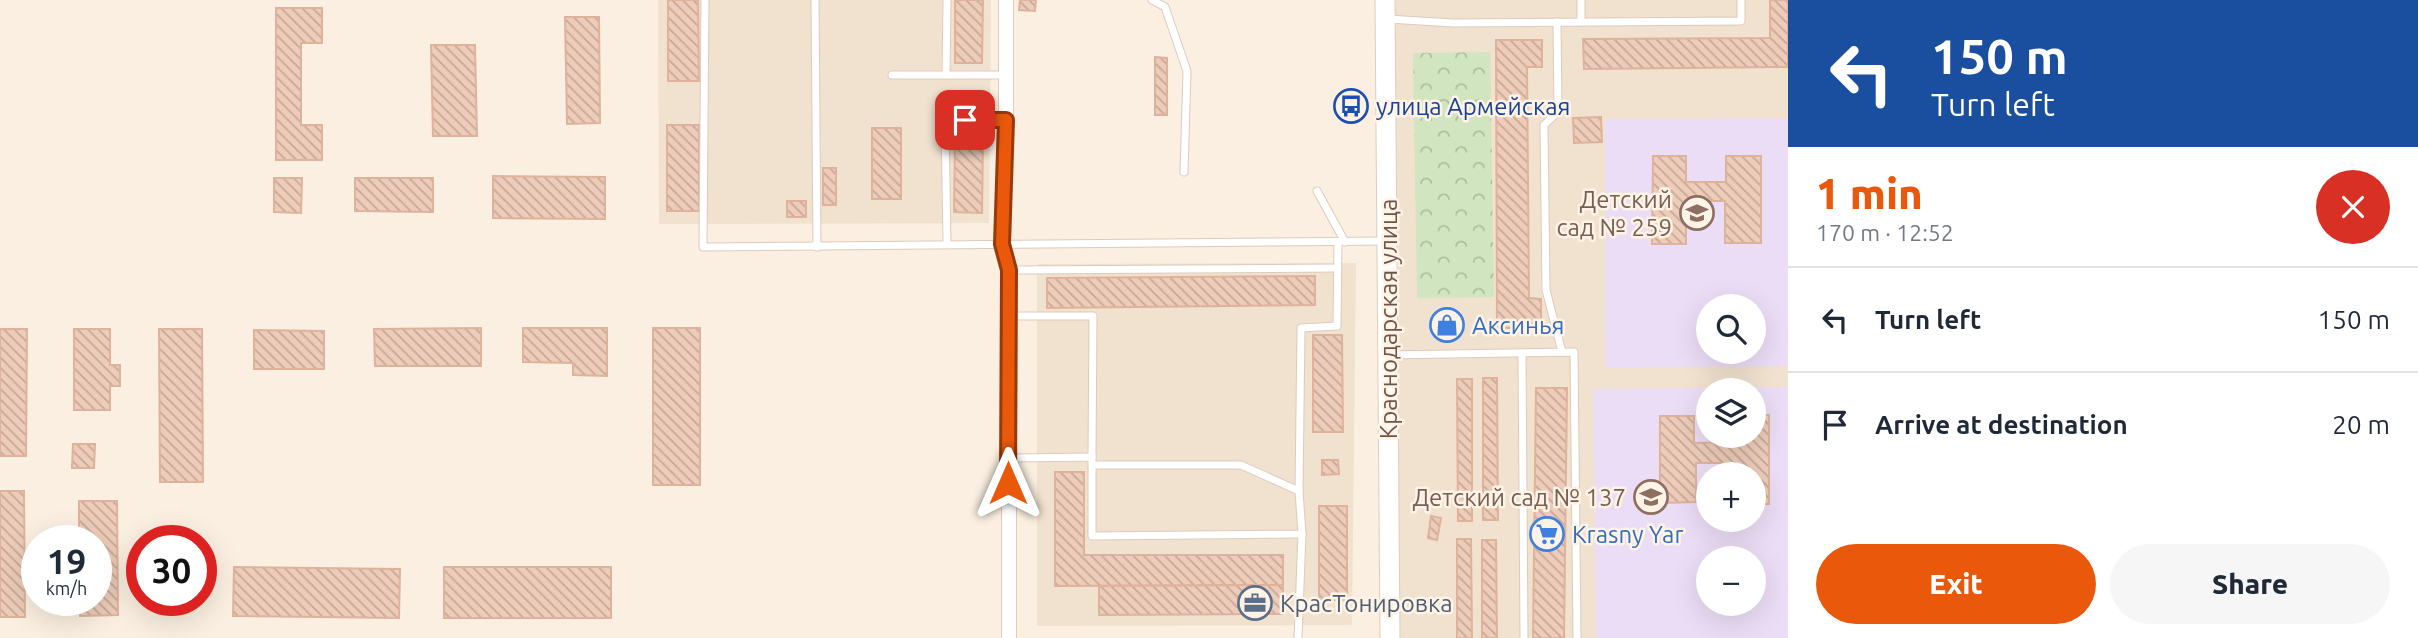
<!DOCTYPE html>
<meta charset="utf-8">
<style>
body{margin:0;font-family:Ubuntu,sans-serif;background:#f6f6f7;color:#1f2937;height:100vh;display:flex;flex-direction:column;font-size:26px;white-space:nowrap}
*{box-sizing:border-box;margin:0}
p{font-size:23px;color:#747a83}
.icon{flex:none;width:38px;height:38px;fill:none;stroke:currentColor;stroke-width:2;stroke-linecap:round;stroke-linejoin:round}
.map{position:relative;flex:1;overflow:hidden}
.side{display:flex;flex-direction:column;background:#fff;width:630px}
.side>*{flex:none}
.hud{background:#1a4fa0;color:#fff;overflow:hidden}
.controls{position:absolute;left:1696px;top:294px;display:grid;gap:14px}
.controls a{display:grid;place-items:center;width:70px;height:70px;border-radius:50%;background:#fff;box-shadow:0 7px 28px #0002;font-size:35px}
.speed{position:absolute;left:21px;top:525px;display:flex;gap:14px;font-size:35px;font-weight:700;text-align:center}
.speed>*{display:grid;place-content:center;width:91px;height:91px;border-radius:50%;background:#fff;box-shadow:0 7px 28px #0002;line-height:1}
.speed small{font-size:18px;font-weight:400}
.speed .limit{border:10px solid #d22;background:#fff;color:#111}
.pin{position:absolute;display:grid;place-items:center;width:60px;height:60px;color:#fff;margin:-30px;border-radius:14px;box-shadow:0 4px 10px #0006}
.me{position:absolute;width:77px;margin:-38px;rotate:0deg;stroke-linejoin:round;filter:drop-shadow(0 0 5px #0008)}
.turn{display:flex;align-items:center;gap:24px;height:147px;padding:0 28px;font-size:32px}
.turn .icon{width:91px;height:91px;stroke-width:2.5}
.turn b{display:block;font-size:49px;line-height:60px}
.round{display:grid;place-items:center;flex:none;width:74px;height:74px;border-radius:37px;background:#f6f6f7}
.summary{display:flex;align-items:center;justify-content:space-between;height:119px;padding:0 28px}
h1{font-size:42px;font-weight:800;line-height:52px;color:#ea580c}
.button{display:flex;gap:14px;margin-top:auto;padding:14px 28px}
.button a{flex:1;height:80px;border-radius:42px;background:#ea580c;color:#fff;font-size:28px;font-weight:800;line-height:80px;text-align:center}
.button a+a{background:#f6f6f7;color:#1f2937}
ul{padding:0;list-style:none}
li{display:flex;align-items:center;gap:21px;height:105px;padding:0 28px;border-top:2px solid #e0e1e3}
li div{flex:1}
li b{display:block;font-size:26px}
li em{font-style:normal}
main{display:flex;flex:1;min-height:0}
.map>svg:first-child{display:block}
.residential{fill:#f1e1cf;fill-rule:evenodd}
.education{fill:#ecddf6;fill-rule:evenodd}
.forest{fill:url(#forest-crowns)}
.building{fill:url(#building-back-hatch);stroke:#dfb39b;stroke-width:2}
.lines{fill:none;stroke-linecap:round;stroke-linejoin:round}
.lane-casing{stroke:#ddcbbd;stroke-width:9}
.street-casing{stroke:#ddcbbd;stroke-width:16}
.secondary-casing{stroke:#e2ccbb;stroke-width:21}
.lane{stroke:#fff;stroke-width:7}
.street{stroke:#fff;stroke-width:14}
.secondary{stroke:#fff;stroke-width:19}
.route-casing{stroke:#983908;stroke-width:18}
.route{stroke:#ea580c;stroke-width:12}
.labels{text-anchor:middle;dominant-baseline:central;stroke-width:5;stroke-linejoin:round;paint-order:stroke}
.transit-label{font-size:24px;fill:#164399;stroke:#fef3e5;text-anchor:start}
.education-label{font-size:24px;fill:#785e54;stroke:#fef3e5;text-anchor:end}
.street-label{font-size:24px;fill:#6f5549;stroke:#fef3e5}
.shop-label{font-size:24px;fill:#366cbe;stroke:#fef3e5;text-anchor:start}
.service-label{font-size:24px;fill:#4e5e75;stroke:#fef3e5;text-anchor:start}
</style>
<main>
<div class="map">
<svg width="1788" height="638" viewBox="0 0 1788 638">
<defs>
<pattern id="forest-crowns" width="20" height="18" patternUnits="userSpaceOnUse" patternTransform="scale(1.75)"><rect width="20" height="18" fill="#d1e6c0"/><path d="M2 6a3 3 0 1 1 6 0M12 15a3 3 0 1 1 6 0" fill="none" stroke="#aebd9e"/></pattern>
<pattern id="building-back-hatch" width="6" height="6" patternUnits="userSpaceOnUse" patternTransform="scale(1.75)"><rect width="6" height="6" fill="#eeccb9"/><path d="M-1 5l2 2M0 0l6 6M5-1l2 2" fill="none" stroke="#c5a898"/></pattern>
</defs>
<rect width="100%" height="100%" fill="#faefe0"/>
<!-- residential -->
<g class="residential">
<polygon points="658,0 991,0 989,223 659,224"/>
<path d="M1385,0H1788V638H1390ZM1708,306H1754V352H1708ZM1708,390H1754V436H1708ZM1708,474H1754V520H1708ZM1708,558H1754V604H1708Z"/>
<polygon points="1356,263 1352,625 1037,626 1037,264"/>
</g>
<!-- education -->
<g class="education">
<path d="M1788,118V366L1606,368L1605,119ZM1708,306H1754V352H1708Z"/>
<path d="M1788,387V638H1596L1593,389ZM1708,390H1754V436H1708ZM1708,474H1754V520H1708ZM1708,558H1754V604H1708Z"/>
</g>
<!-- forest -->
<polygon class="forest" points="1490,52 1494,297 1417,298 1413,53"/>
<!-- building -->
<g class="building">
<polygon points="668,0 698,0 699,81 668,81"/>
<polygon points="955,0 983,0 982,63 955,63"/>
<polygon points="1020,0 1036,0 1035,11 1019,10"/>
<polygon points="1770,0 1788,0 1788,67 1584,69 1583,39 1770,38"/>
<polygon points="276,8 322,8 322,43 301,43 301,125 322,125 322,160 276,160"/>
<polygon points="565,17 599,17 600,123 567,124"/>
<polygon points="1496,40 1542,40 1542,67 1527,67 1529,298 1541,299 1541,328 1497,328"/>
<polygon points="431,45 475,45 477,136 433,136"/>
<polygon points="1155,57 1167,58 1167,115 1155,115"/>
<rect x="947" y="93" width="14" height="11"/>
<polygon points="1601,117 1602,142 1574,143 1573,118"/>
<rect x="667" y="125" width="32" height="86"/>
<rect x="872" y="128" width="29" height="71"/>
<polygon points="955,136 983,136 982,213 954,212"/>
<polygon points="1653,156 1686,156 1686,182 1726,182 1726,156 1761,156 1761,243 1725,243 1725,201 1686,201 1686,244 1652,244"/>
<rect x="823" y="168" width="13" height="37"/>
<polygon points="493,176 605,177 605,219 493,218"/>
<polygon points="274,178 302,178 301,213 274,212"/>
<polygon points="355,178 433,178 433,212 355,211"/>
<rect x="787" y="201" width="19" height="16"/>
<polygon points="1315,276 1315,305 1047,308 1047,278"/>
<polygon points="1438,318 1456,318 1457,332 1439,332"/>
<polygon points="481,328 481,366 375,366 374,329"/>
<polygon points="523,328 607,328 607,376 573,375 573,363 523,362"/>
<rect x="653" y="328" width="47" height="157"/>
<polygon points="0,329 27,329 26,456 0,456"/>
<polygon points="74,329 110,329 110,365 120,365 120,386 110,386 110,410 74,410"/>
<polygon points="159,329 202,329 203,482 160,482"/>
<polygon points="254,330 324,331 324,369 254,369"/>
<polygon points="1313,335 1342,335 1343,432 1313,432"/>
<polygon points="1483,378 1497,378 1498,520 1483,520"/>
<polygon points="1457,379 1472,379 1472,521 1458,521"/>
<polygon points="1536,388 1567,388 1564,638 1533,638"/>
<polygon points="1754,415 1769,415 1769,504 1754,504 1754,474 1735,474 1735,463 1696,463 1696,502 1660,503 1660,416 1694,416 1694,443 1736,442 1736,436 1754,436"/>
<polygon points="73,444 95,444 94,468 72,468"/>
<polygon points="1322,460 1338,460 1339,474 1322,475"/>
<polygon points="1055,472 1084,472 1084,555 1283,555 1283,585 1055,586"/>
<polygon points="0,491 24,491 25,617 0,617"/>
<polygon points="79,501 117,501 118,615 80,616 80,600 96,600 96,541 79,541"/>
<rect x="1319" y="506" width="28" height="94"/>
<polygon points="1431,516 1441,518 1437,540 1428,538"/>
<polygon points="1457,539 1471,539 1472,638 1457,638"/>
<polygon points="1482,540 1496,540 1497,638 1482,638"/>
<polygon points="234,567 400,569 399,618 233,616"/>
<rect x="444" y="567" width="167" height="51"/>
<polygon points="1283,585 1283,614 1099,615 1099,586"/>
</g>
<g class="lines">
<!-- lane casing -->
<g class="lane-casing">
<g id="lane">
<polyline points="705,0 703,247 1386,241"/>
<polyline points="815,0 817,247"/>
<polyline points="1152,0 1165,7 1187,71 1184,172"/>
<polyline points="1581,0 1581,21"/>
<polyline points="1388,19 1453,23 1741,21 1741,0"/>
<polyline points="1557,22 1558,112 1544,125 1546,290 1562,352"/>
<polyline points="892,75 1005,75"/>
<polyline points="946,75 947,0"/>
<polyline points="1317,191 1345,242"/>
<polyline points="947,244 945,120 1006,120"/>
<polyline points="1009,270 1337,268"/>
<polyline points="1008,316 1093,316 1092,457"/>
<polyline points="1522,353 1524,638"/>
<polyline points="1388,355 1574,352 1577,638"/>
<polyline points="1008,458 1092,457 1092,536 1302,534 1299,491 1241,465 1092,465"/>
<polyline points="1299,491 1301,328 1337,326 1338,242"/>
<polyline points="1298,638 1302,534"/>
</g>
</g>
<!-- street casing -->
<g class="street-casing">
<polyline id="street" points="1006,0 1006,120 1002,244 1009,270 1009,638"/>
</g>
<!-- secondary casing -->
<g class="secondary-casing">
<polyline id="secondary" points="1385,0 1390,638"/>
</g>
<!-- lane -->
<use href="#lane" class="lane"/>
<!-- street -->
<use href="#street" class="street"/>
<!-- secondary -->
<use href="#secondary" class="secondary"/>
</g>
<g class="lines">
<!-- route casing -->
<g class="route-casing">
<polyline id="route" points="965,120 1006,120 1002,244 1009,270 1008,483"/>
</g>
<!-- route -->
<use href="#route" class="route"/>
</g>
<!-- icons -->
<defs>
<g id="bus-ring" transform="scale(1.75)"><circle r="9.5" fill="#fef3e5" stroke="#1a4fb4" stroke-width="1.5"/><path d="M-5-6H5V4H4V6H2V4H-2V6H-4V4H-5ZM-3.5-4V0h7V-4ZM-3.5 1.2v1.5H-2V1.2ZM2 1.2v1.5H3.5V1.2Z" fill="#1a4fb4"/></g>
<g id="school-ring" transform="scale(1.75)"><circle r="9.5" fill="#fef3e5" stroke="#8d6e63" stroke-width="1.5"/><path d="M0-5L7-2L0 1L-7-2ZM-4 1L0 2.5L4 1V4Q0 6-4 4Z" fill="#8d6e63"/></g>
<g id="shop-ring" transform="scale(1.75)"><circle r="9.5" fill="#fef3e5" stroke="#3f7fe0" stroke-width="1.5"/><path d="M-5-2.5h2.3a2.7 3.5 0 0 1 5.4 0H5L5.5 6h-11ZM-1.5-2.5h3a1.5 2.3 0 0 0-3 0Z" fill="#3f7fe0"/></g>
<g id="supermarket-ring" transform="scale(1.75)"><circle r="9.5" fill="#fef3e5" stroke="#3f7fe0" stroke-width="1.5"/><path d="M-6-5.5h2.5l.6 2H6L4.5 2H-2.5L-4.4-4H-6ZM-1.5 3.2a1.3 1.3 0 1 0 .1 0ZM3 3.2a1.3 1.3 0 1 0 .1 0Z" fill="#3f7fe0"/></g>
<g id="office-ring" transform="scale(1.75)"><circle r="9.5" fill="#fef3e5" stroke="#5c6f8a" stroke-width="1.5"/><path d="M-6-3h4V-5.5h4V-3h4V5H-6ZM-1-4.5V-3h2v-1.5ZM-6 0V1H6V0Z" fill="#5c6f8a"/></g>
</defs>
<g fill-rule="evenodd">
<use href="#bus-ring" x="1351" y="106"/>
<use href="#school-ring" x="1697" y="213"/>
<use href="#shop-ring" x="1447" y="325"/>
<use href="#school-ring" x="1651" y="497"/>
<use href="#supermarket-ring" x="1547" y="534"/>
<use href="#office-ring" x="1255" y="603"/>
</g>
<g class="labels">
<!-- transit labels -->
<g class="transit-label">
<text x="1376" y="106">улица Армейская</text>
</g>
<!-- education labels -->
<g class="education-label">
<text x="1672" y="199">Детский<tspan x="1672" dy="28">сад № 259</tspan></text>
<text x="1626" y="497">Детский сад № 137</text>
</g>
<!-- street labels -->
<g class="street-label">
<text transform="translate(1388 319) rotate(-90)">Краснодарская улица</text>
</g>
<!-- shop labels -->
<g class="shop-label">
<text x="1472" y="325">Аксинья</text>
<text x="1572" y="534">Krasny Yar</text>
</g>
<!-- service labels -->
<g class="service-label">
<text x="1280" y="603">КрасТонировка</text>
</g>
</g>
</svg>
<div class="controls">
<a><svg class="icon" aria-label="search" viewBox="0 0 24 24"><circle cx="10" cy="10" r="6"/><path d="M15 15l6 6"/></svg></a>
<a><svg class="icon" aria-label="layers" viewBox="0 0 24 24"><path d="M12 4l9 5-9 5-9-5zM3 14l9 5 9-5"/></svg></a>
<a>+</a>
<a>−</a>
</div>
<div class="speed"><div>19<small>km/h</small></div><div class="limit">30</div></div>
<div class="pin" style="left:965px;top:120px;background:#d93025"><svg class="icon" aria-label="arrive" viewBox="0 0 24 24"><path d="M6 21V4h12l-3 4 3 4H6"/></svg></div>
<svg class="me" style="left:1008px;top:483px" viewBox="-20 -20 40 40"><path d="M0-17L14 15 0 8-14 15z" fill="#ea580c" stroke="#fff" stroke-width="4"/></svg>
</div>
<section class="side">
<div class="hud">
<div class="turn"><svg class="icon" aria-label="left" viewBox="0 0 24 24"><path d="M17 20v-9H6M10 6l-5 5 5 5"/></svg><div><b>150 m</b>Turn left</div></div>
</div>
<div class="summary"><div><h1>1 min</h1><p>170 m · 12:52</p></div><a class="round" style="background:#d93025;color:#fff"><svg class="icon" aria-label="close" viewBox="0 0 24 24"><path d="M6 6l12 12M18 6L6 18"/></svg></a></div>
<ul>
<li><svg class="icon" aria-label="left" viewBox="0 0 24 24"><path d="M17 20v-9H6M10 6l-5 5 5 5"/></svg><div><b>Turn left</b></div><em>150 m</em></li>
<li><svg class="icon" aria-label="arrive" viewBox="0 0 24 24"><path d="M6 21V4h12l-3 4 3 4H6"/></svg><div><b>Arrive at destination</b></div><em>20 m</em></li>
</ul>
<div class="button"><a>Exit</a><a>Share</a></div>
</section>
</main>
